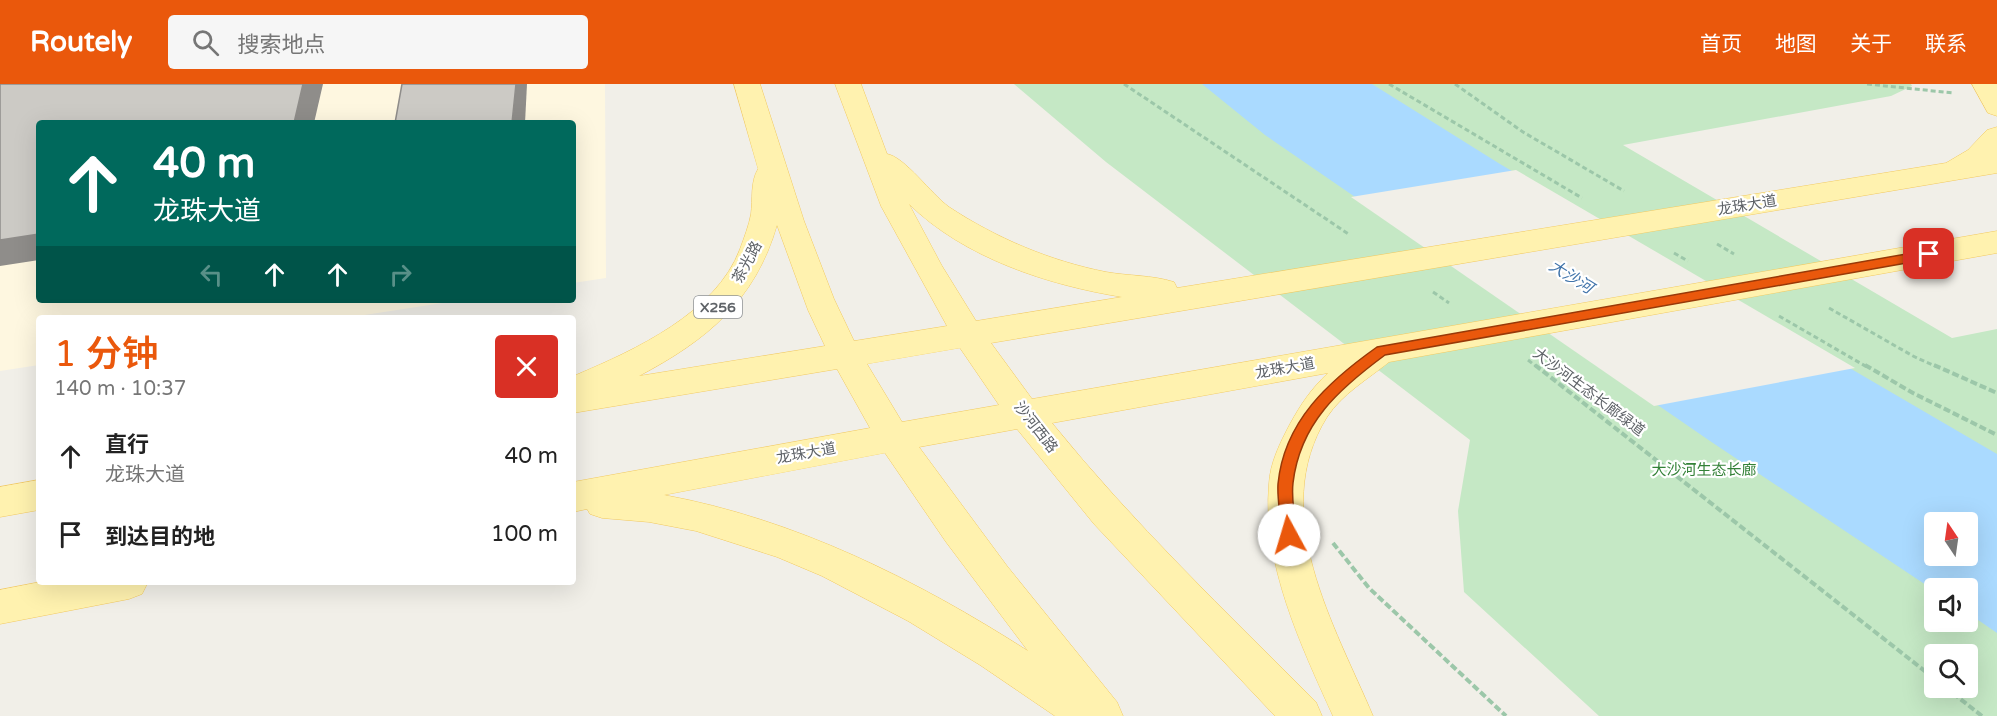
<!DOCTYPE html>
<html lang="zh">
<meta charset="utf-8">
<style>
body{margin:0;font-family:"Varela Round","Noto Sans SC",sans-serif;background:#f6f6f6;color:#222;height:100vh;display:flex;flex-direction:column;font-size:22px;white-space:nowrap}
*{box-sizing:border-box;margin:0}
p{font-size:20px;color:#767676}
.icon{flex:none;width:33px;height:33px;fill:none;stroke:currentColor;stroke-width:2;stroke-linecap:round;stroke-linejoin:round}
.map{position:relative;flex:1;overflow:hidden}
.panel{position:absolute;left:36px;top:231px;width:540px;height:270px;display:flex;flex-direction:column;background:#fff;border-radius:6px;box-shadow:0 6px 24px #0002}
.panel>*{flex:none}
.banner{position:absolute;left:36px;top:36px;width:540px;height:183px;border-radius:6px;box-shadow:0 6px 24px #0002;background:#00695c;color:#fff;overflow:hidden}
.needle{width:39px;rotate:347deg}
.controls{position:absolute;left:1924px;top:428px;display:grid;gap:12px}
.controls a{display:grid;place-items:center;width:54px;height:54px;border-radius:6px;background:#fff;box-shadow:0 6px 24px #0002;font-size:30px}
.pin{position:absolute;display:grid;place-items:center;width:51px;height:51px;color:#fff;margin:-26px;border-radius:12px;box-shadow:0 3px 9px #0006}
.me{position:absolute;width:66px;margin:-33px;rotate:354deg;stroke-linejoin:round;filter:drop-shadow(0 0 4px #0008)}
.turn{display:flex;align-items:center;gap:21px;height:126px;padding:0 18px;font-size:27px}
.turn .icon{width:78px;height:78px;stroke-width:2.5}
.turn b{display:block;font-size:42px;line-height:51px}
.lanes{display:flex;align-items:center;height:57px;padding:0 18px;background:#0003;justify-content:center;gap:30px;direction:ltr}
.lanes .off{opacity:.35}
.round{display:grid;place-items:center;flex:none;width:63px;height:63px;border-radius:6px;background:#f6f6f6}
.overview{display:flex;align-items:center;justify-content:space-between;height:102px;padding:0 18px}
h1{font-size:36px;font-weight:600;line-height:45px;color:#ea580c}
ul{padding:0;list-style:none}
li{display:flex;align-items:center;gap:18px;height:78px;padding:0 18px}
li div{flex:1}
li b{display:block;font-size:22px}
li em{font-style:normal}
header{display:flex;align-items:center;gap:36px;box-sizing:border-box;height:84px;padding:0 30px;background:#ea580c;color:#fff}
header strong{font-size:28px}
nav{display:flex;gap:33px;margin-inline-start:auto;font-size:21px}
.search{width:420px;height:54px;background:#f6f6f6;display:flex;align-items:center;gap:15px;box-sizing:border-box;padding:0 21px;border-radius:6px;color:#767676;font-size:22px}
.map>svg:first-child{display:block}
.commercial{fill:#fef7e0}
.green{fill:#c5e8c5;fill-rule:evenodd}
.water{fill:#aadaff;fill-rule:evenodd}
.pier{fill:#f1efe8}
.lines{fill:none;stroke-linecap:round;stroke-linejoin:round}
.primary-casing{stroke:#f2c960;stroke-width:1}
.path-far1{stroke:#9cc7a9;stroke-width:3;stroke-dasharray:5 3;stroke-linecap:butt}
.path{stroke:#9cc7a9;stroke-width:4;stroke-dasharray:7 3;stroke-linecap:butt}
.primary{fill:#fff2af;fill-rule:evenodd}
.shaded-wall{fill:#8f8d8a}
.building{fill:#cccac5;stroke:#8f8d8a;stroke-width:1.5}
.route{fill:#ea580c;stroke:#983908;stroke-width:1.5}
.labels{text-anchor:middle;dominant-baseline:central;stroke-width:4.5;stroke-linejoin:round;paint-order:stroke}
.shield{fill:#fff;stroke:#8f9295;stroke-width:1.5}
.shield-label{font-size:14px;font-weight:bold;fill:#5f6368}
.street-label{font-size:15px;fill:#5f6368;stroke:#fff}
.park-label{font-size:15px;fill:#348238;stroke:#fff}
.water-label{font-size:16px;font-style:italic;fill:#4174aa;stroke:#fff}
</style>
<header>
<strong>Routely</strong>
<div class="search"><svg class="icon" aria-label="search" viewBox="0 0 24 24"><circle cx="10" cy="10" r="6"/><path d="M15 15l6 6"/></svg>搜索地点</div>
<nav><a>首页</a><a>地图</a><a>关于</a><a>联系</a></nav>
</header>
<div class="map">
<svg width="1997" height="632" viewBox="0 0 1997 632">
<rect width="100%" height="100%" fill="#f1efe8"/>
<!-- commercial -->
<polygon class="commercial" points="0,0 605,0 606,194 573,199 573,39 39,39 39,216 462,216 345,234 39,234 39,281 0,287"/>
<!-- green -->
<path class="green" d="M1014,0H1911L1912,2L1891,12L1623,61L1952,254L1997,245V632H1599L1464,508L1458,427L1470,356L1106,78ZM1935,438H1968V471H1935ZM1935,504H1968V537H1935ZM1935,570H1968V603H1935Z"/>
<!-- water -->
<path class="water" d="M1202,0H1372L1500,80L1997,370V549L1968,529V504H1935V507L1710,357L1265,51ZM1935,438H1968V471H1935Z"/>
<!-- pier -->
<polygon class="pier" points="1516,86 1855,284 1654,322 1351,113"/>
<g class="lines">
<!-- primary casing -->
<g class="primary-casing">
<g id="primary">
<path d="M734,0H760L804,137L834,215L854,257L947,242L881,122L835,0H861L887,70C905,73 931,110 949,123C996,154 1050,177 1106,188C1128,192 1152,191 1174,198L1177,204L1946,79L1968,66L1987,46L1997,43V89L991,259L1032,315L1997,147V169L1389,278C1368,295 1342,310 1327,333C1267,429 1335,542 1373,632H1333C1301,561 1262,480 1269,400C1270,379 1280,359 1290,340C1301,320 1311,305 1328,289L1052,339C1133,439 1226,528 1316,618L1322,632H1275L1094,440L1017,345L919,363L1007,482L1117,618L1123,632H1055L980,581L908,537L822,492L777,473L696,447L649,438L602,434L590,430L587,425L573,428V398L870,344L837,285L573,329V297L576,291C635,266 716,229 740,165C744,154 749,141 751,130C753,115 750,98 758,85ZM909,120C964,174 1048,201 1122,213L976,237L942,182ZM777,141L808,226L825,262L639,292C707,256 755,217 777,141ZM960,264L999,321L902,338L867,280ZM885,369L946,458L1028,567C917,496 795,435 664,411Z"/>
<polygon points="1972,0 1997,0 1997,32 1988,29"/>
<polygon points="39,396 39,426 0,433 0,403"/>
<polygon points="40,498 148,498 142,510 129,515 0,540 0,506"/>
</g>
</g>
<!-- path-far1 -->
<g class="path-far1">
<polyline points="1124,0 1350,151"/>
<polyline points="1389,0 1582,114"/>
<polyline points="1455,0 1523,48 1624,107"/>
<polyline points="1867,0 1953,9"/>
<polyline points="1717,160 1734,170"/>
<polyline points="1674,169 1688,177"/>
<polyline points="1433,208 1449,219"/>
<polyline points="1829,224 1913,272 1937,283"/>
<polyline points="1779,232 1867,283"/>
<polyline points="1528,276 1537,283"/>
</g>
<!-- path -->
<g class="path">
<polyline points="1535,281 1935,595"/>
<polyline points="1865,281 1913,309 1997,351"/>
<polyline points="1934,281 1997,309"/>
<polyline points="1333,459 1369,504 1506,632"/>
<polyline points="1945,603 1982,632"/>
</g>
<!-- primary -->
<use href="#primary" class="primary"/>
</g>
<!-- shaded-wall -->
<g class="shaded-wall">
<polygon points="303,0 323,0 314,39 294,39"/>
<polygon points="516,0 527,0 525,39 512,39"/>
<polygon points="39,150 39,176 0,182 0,156"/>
</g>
<!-- building -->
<g class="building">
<polygon points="0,0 303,0 294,39 39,39 39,150 0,156"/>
<polygon points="402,0 516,0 512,39 395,39"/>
</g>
<!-- route -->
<path class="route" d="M1929,166L1935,170L1929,175L1385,271C1339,305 1300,339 1293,399C1291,416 1295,434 1297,451L1294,455L1289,457L1284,455L1282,451C1281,434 1277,416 1278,400C1284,337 1329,297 1377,263Z"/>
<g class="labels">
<!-- shield labels -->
<rect class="shield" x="694" y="212" width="48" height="22" rx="4.5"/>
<g class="shield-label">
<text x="718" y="223">X256</text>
</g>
<!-- street labels -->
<g class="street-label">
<text transform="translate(1747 121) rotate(-9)">龙珠大道</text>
<text transform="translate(747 178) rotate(-62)">茶光路</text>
<text transform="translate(1285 284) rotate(-10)">龙珠大道</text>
<text transform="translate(1589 308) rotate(37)">大沙河生态长廊绿道</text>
<text transform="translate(1036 343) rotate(52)">沙河西路</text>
<text transform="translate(806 369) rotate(-10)">龙珠大道</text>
</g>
<!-- park labels -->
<g class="park-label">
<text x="1704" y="386">大沙河生态长廊</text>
</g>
<!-- water labels -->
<g class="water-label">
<text transform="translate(1571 193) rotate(32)">大沙河</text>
</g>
</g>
</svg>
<div class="controls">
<a><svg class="needle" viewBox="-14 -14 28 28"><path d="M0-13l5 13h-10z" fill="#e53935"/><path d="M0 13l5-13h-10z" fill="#767676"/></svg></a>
<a><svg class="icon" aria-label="sound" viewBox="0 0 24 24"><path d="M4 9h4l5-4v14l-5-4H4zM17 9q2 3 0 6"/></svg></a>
<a><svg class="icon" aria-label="search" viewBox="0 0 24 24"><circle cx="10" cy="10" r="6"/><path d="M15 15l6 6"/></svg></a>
</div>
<div class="pin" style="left:1929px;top:170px;background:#d93025"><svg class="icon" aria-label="arrive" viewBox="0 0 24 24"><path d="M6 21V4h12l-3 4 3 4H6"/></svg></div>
<svg class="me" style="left:1289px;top:451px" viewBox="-20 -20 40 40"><circle r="19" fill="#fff"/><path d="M0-13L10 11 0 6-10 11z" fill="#ea580c"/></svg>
<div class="banner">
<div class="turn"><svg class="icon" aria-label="ahead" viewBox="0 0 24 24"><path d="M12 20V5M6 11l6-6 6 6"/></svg><div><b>40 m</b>龙珠大道</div></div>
<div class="lanes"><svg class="icon off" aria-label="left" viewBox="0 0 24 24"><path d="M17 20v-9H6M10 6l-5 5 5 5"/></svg><svg class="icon" aria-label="ahead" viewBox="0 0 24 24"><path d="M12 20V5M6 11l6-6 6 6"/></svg><svg class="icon" aria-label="ahead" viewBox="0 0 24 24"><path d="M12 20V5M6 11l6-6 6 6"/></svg><svg class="icon off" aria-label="right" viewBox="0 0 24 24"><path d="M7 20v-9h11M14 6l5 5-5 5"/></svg></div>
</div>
<section class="panel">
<div class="overview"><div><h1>1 分钟</h1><p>140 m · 10:37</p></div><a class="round" style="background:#d93025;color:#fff"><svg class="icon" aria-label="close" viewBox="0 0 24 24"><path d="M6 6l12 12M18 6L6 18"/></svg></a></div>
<ul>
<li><svg class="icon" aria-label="ahead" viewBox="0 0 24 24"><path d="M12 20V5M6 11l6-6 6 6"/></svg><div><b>直行</b><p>龙珠大道</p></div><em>40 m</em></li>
<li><svg class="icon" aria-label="arrive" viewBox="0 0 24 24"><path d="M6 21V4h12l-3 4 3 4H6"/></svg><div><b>到达目的地</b></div><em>100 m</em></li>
</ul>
</section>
</div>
